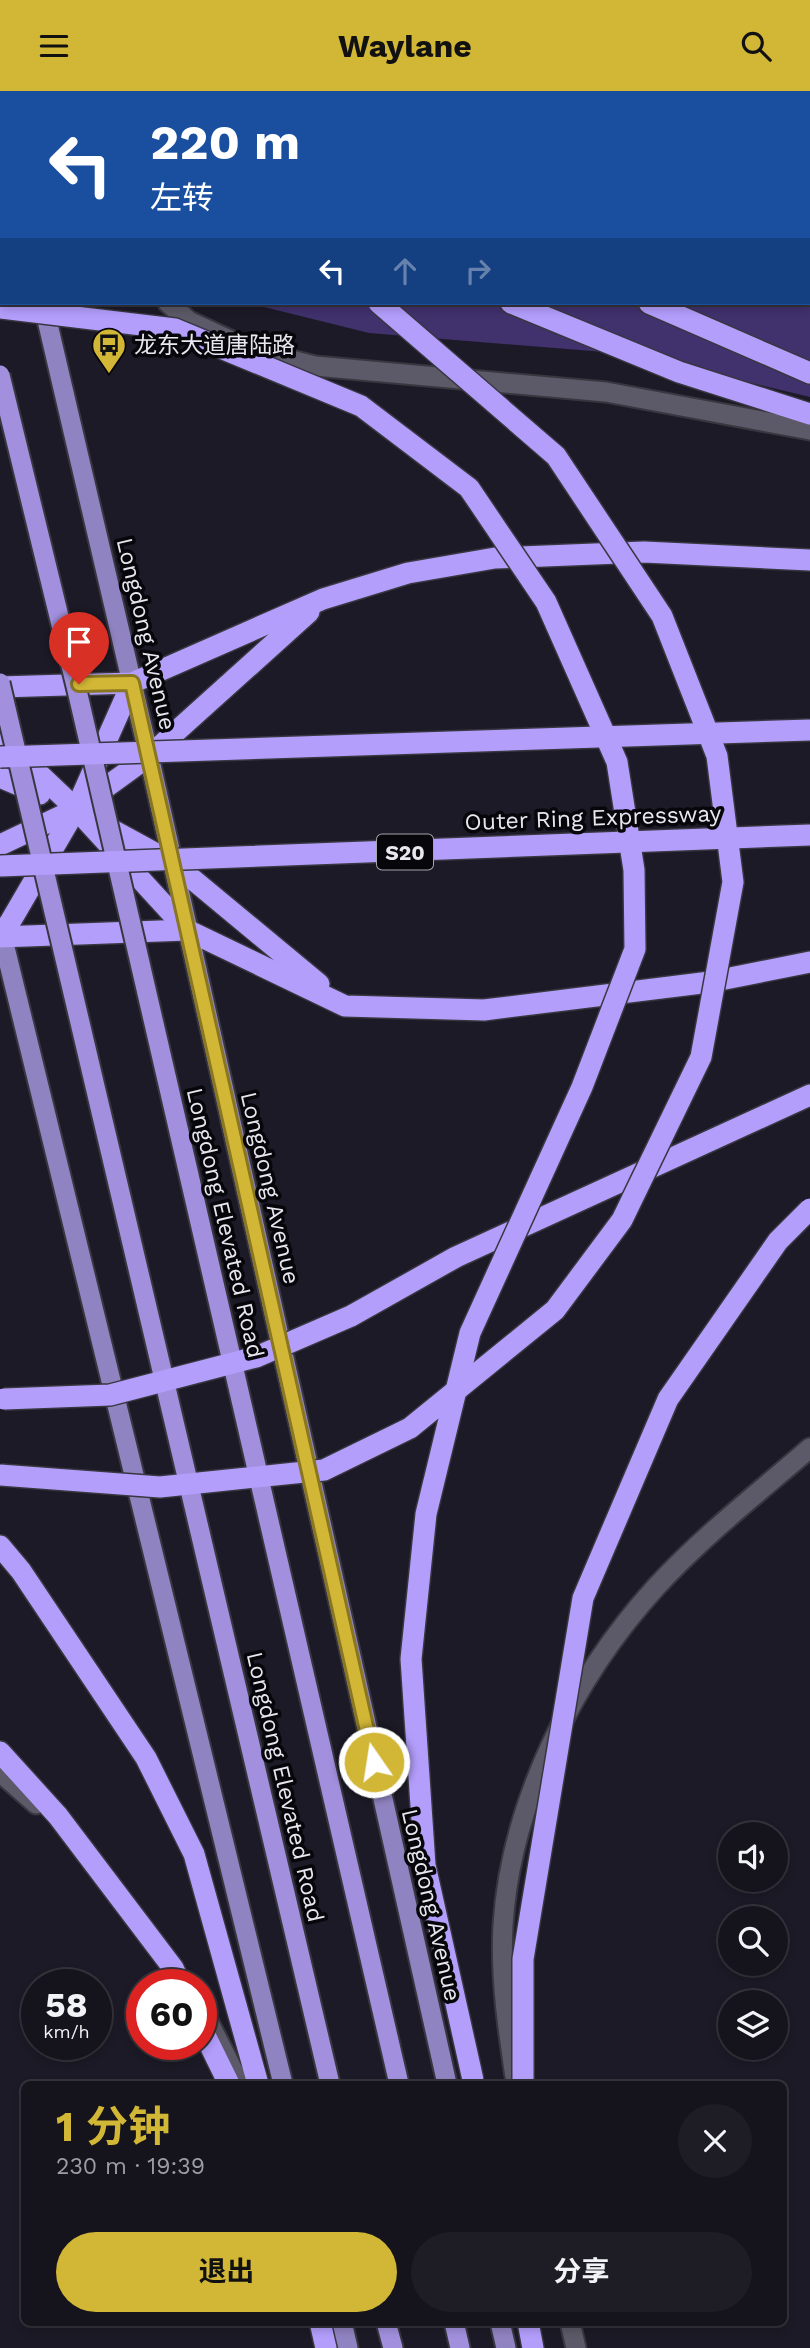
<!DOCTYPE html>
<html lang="zh">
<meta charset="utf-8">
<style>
body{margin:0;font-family:"Work Sans","Noto Sans SC",sans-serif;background:#1e1d25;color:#f1f3f6;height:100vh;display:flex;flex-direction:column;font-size:26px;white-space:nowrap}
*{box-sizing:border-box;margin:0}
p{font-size:23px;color:#9d9ea3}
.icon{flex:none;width:38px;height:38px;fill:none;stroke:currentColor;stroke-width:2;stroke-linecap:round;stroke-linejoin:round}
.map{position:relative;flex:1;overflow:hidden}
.drawer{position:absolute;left:21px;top:1990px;width:766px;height:245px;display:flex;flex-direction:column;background:#15141c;border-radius:10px;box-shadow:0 4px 10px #0003,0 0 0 2px #34333b}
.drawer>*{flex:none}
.banner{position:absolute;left:0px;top:0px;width:810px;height:214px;box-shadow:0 4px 10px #0003,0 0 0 2px #34333b;background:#1a4fa0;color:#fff;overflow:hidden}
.buttons{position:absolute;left:718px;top:1731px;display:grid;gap:14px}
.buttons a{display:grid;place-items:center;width:70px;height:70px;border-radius:50%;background:#15141c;box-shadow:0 4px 10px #0003,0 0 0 2px #34333b;font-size:35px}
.speed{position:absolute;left:21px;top:1878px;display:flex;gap:14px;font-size:35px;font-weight:700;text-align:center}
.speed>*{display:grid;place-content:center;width:91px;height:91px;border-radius:50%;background:#15141c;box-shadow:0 4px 10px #0003,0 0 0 2px #34333b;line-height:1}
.speed small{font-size:18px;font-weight:400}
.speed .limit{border:10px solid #d22;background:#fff;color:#111}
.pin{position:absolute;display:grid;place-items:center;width:60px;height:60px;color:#fff;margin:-72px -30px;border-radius:50% 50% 50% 0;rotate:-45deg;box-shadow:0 0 7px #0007}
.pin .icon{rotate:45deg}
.me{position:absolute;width:77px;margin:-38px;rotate:347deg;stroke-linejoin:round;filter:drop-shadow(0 0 5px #0008)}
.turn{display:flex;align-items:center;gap:24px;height:147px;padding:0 35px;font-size:32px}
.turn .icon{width:91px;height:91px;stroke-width:2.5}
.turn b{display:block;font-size:49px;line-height:60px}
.lanes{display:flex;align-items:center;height:66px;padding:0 35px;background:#0003;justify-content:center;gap:35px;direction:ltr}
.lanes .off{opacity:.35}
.round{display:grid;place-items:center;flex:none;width:74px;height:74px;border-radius:37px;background:#1e1d25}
.overview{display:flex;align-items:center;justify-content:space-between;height:119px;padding:0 35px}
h1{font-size:42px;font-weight:700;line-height:52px;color:#d2b635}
.primary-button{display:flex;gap:14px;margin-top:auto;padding:14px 35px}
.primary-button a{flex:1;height:80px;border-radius:42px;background:#d2b635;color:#111;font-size:28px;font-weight:700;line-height:80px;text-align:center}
.primary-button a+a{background:#1e1d25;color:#f1f3f6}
header{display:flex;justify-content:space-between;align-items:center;height:91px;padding:0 35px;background:#d2b635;color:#111;font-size:32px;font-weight:700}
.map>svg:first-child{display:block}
.green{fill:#41316d}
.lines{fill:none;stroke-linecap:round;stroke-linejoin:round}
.minor-casing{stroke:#383740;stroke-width:23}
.tertiary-casing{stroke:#383740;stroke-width:23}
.primary-casing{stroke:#383740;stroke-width:23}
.trunk-casing{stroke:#383740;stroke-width:23}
.motorway-casing{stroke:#383740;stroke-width:24}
.minor{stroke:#5c5a68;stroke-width:19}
.tertiary{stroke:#5c5a68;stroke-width:19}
.primary{stroke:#9083c1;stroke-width:19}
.trunk{stroke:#a290de;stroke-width:19}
.motorway{stroke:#b39efc;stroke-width:21}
.trunk-bridge-casing{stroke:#383740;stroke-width:23;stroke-linecap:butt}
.motorway-bridge-casing{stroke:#383740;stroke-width:24;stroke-linecap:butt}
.trunk-bridge{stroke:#a290de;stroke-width:19}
.motorway-bridge{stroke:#b39efc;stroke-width:21}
.route-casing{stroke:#887622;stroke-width:18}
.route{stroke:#d2b635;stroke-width:12}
.labels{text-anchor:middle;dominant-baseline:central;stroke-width:7;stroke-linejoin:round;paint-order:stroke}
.shield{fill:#07060a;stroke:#a4a4ab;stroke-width:2}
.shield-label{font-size:21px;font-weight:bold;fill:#e8e7f0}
.poi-label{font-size:23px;fill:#e8e7f0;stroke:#07060a;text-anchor:start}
.street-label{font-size:23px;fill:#e8e7f0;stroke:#07060a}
</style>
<header><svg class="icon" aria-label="menu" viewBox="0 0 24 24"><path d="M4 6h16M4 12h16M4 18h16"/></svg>Waylane<svg class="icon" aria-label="search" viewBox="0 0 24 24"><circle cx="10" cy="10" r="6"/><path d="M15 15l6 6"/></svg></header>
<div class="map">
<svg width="810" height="2257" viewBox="0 0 810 2257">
<rect width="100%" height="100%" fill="#1c1a26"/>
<!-- green -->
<polygon class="green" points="115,0 810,0 810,306 629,263 369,242 248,212 808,212 808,2"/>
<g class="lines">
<!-- minor casing -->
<g class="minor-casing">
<g id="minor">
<polyline points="66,0 66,2"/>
<polyline points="168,212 189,230 251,259 315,275 606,301 810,339"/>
<path d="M516,1992C508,1940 500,1887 503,1834C511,1711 574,1586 656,1496C703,1445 758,1402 810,1357"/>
<polyline points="570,2231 576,2257"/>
</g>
</g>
<!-- tertiary casing -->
<g class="tertiary-casing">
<g id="tertiary">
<polyline points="0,1681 36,1713"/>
<polyline points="201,1916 240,1993"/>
</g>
</g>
<!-- primary casing -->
<g class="primary-casing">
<g id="primary">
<polyline points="0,31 2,38"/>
<polyline points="43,212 149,665 447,1993"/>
<polyline points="0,836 283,1993"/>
<polyline points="342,2231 348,2257"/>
<polyline points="500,2231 506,2257"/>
</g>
</g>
<!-- trunk casing -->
<g class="trunk-casing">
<g id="trunk">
<polyline points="386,2231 393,2257"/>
<polyline points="454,2231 460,2257"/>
</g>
</g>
<!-- motorway casing -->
<g class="motorway-casing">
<g id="motorway">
<polyline points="143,0 144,2"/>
<polyline points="316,0 319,2"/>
<polyline points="0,65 2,65"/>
<polyline points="511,212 679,281 810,323"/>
<polyline points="649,212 810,282"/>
<polyline points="0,596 132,592 323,508 408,482 495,467 644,461 810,469"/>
<polyline points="0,646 76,718 187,839 345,915 484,919 710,891 810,871"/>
<polyline points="0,686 40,703"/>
<polyline points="94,729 173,772 319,893"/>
<polyline points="0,754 76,718 149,665 309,521"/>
<polyline points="2,845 76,718 132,592"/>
<polyline points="0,846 187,839"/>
<polyline points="351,1225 456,1166 810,1004"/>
<polyline points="0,1455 21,1480 146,1667 194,1763 258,1993"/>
<polyline points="0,1661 58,1725"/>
<polyline points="201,1936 229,1993"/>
<polyline points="320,2231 326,2257"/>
<polyline points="528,2231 533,2257"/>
</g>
</g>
<!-- minor -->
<use href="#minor" class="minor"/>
<!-- tertiary -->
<use href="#tertiary" class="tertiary"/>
<!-- primary -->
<use href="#primary" class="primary"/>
<!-- trunk -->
<use href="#trunk" class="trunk"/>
<!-- motorway -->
<use href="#motorway" class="motorway"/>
<!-- trunk-bridge casing -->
<g class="trunk-bridge-casing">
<g id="trunk-bridge">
<polyline points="0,284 76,595 399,1993"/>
<polyline points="0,592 330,1993"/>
</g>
</g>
<!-- motorway-bridge casing -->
<g class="motorway-bridge-casing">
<g id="motorway-bridge">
<polyline points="0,217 175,238 361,315 469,397 546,511 617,671 634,779 635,858 582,996 470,1242 426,1423 411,1568 425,1774 473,1989"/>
<polyline points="0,666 810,639"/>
<polyline points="0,775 810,744"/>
<polyline points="4,1308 110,1304 256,1266 351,1225"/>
<polyline points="0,1384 160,1396 324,1379 410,1337 555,1219 622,1129 701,966 733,791 717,665 662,525 556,365 379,212"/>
<polyline points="58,1725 173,1877 181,1894"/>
<polyline points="523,1993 523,1868 583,1507 668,1308 778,1150 810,1118"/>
</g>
</g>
<!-- trunk-bridge -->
<use href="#trunk-bridge" class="trunk-bridge"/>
<!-- motorway-bridge -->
<use href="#motorway-bridge" class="motorway-bridge"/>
</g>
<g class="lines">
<!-- route casing -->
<g class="route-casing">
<polyline id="route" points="79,593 132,592 374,1671"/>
</g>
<!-- route -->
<use href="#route" class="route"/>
</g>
<!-- icons -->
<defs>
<g id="bus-pin" transform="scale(1.75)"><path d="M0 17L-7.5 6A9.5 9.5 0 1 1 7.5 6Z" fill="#d2b635" stroke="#07060a"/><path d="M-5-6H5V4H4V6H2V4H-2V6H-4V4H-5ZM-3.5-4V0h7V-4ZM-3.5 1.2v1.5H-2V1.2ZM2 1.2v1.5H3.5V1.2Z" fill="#111"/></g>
</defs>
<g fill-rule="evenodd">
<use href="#bus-pin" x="109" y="254"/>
</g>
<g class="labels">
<!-- shield labels -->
<rect class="shield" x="377" y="743.5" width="56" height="35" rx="5"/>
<g class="shield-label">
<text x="405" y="761">S20</text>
</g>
<!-- poi labels -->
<g class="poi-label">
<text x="134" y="254">龙东大道唐陆路</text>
</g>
<!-- street labels -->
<g class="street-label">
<text transform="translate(146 543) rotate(77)">Longdong Avenue</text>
<text transform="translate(593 727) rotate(-2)">Outer Ring Expressway</text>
<text transform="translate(270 1097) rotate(77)">Longdong Avenue</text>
<text transform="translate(225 1132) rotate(77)">Longdong Elevated Road</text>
<text transform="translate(285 1696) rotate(77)">Longdong Elevated Road</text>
<text transform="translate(431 1814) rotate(77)">Longdong Avenue</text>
</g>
</g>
</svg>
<div class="buttons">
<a><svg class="icon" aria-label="sound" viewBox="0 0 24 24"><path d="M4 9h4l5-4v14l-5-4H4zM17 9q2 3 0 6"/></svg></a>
<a><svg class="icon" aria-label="search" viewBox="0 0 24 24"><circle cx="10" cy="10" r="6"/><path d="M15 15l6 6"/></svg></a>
<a><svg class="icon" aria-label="layers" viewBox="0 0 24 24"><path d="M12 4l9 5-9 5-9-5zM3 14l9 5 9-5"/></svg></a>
</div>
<div class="speed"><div>58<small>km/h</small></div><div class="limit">60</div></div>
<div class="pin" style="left:79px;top:593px;background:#d93025"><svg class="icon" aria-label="arrive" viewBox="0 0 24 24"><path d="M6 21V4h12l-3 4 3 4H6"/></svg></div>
<svg class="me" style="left:374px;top:1671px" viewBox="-20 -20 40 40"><circle r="17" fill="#d2b635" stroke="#fff" stroke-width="3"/><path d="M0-11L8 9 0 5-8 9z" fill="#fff"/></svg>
<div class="banner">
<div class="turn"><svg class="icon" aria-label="left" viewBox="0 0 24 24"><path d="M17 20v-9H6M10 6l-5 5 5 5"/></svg><div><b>220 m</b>左转</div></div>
<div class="lanes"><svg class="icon" aria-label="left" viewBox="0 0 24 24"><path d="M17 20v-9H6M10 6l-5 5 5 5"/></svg><svg class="icon off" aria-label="ahead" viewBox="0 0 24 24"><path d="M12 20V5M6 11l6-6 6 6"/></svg><svg class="icon off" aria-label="right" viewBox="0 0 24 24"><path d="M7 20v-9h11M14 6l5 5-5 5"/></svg></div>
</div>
<section class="drawer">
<div class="overview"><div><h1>1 分钟</h1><p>230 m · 19:39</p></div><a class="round"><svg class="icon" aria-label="close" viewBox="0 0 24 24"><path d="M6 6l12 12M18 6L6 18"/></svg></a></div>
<div class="primary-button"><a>退出</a><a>分享</a></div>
</section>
</div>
